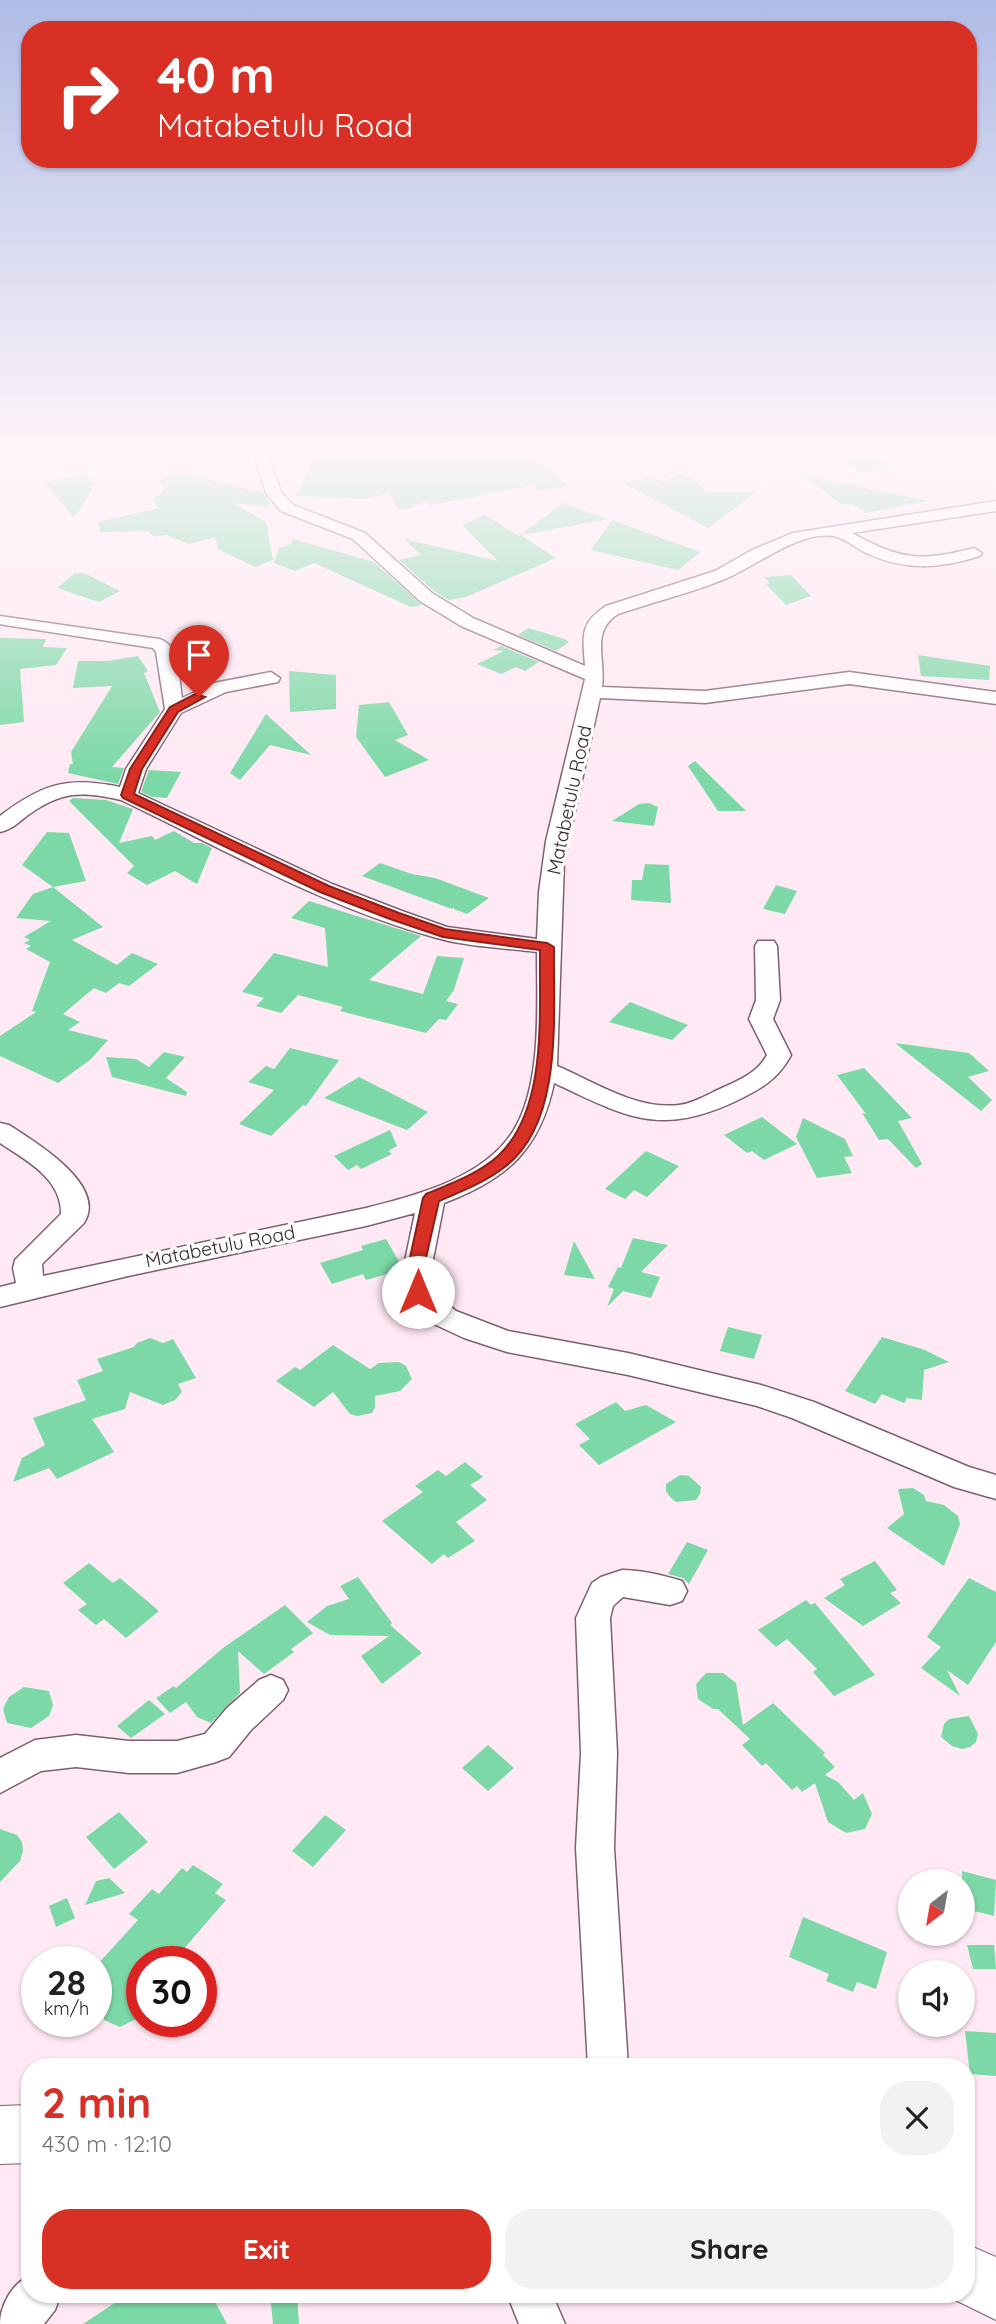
<!DOCTYPE html>
<meta charset="utf-8">
<style>
body{margin:0;font-family:Quicksand,sans-serif;background:#f2f2f2;color:#202124;height:100vh;display:flex;flex-direction:column;font-size:26px;white-space:nowrap}
*{box-sizing:border-box;margin:0}
p{font-size:23px;color:#757577}
.icon{flex:none;width:38px;height:38px;fill:none;stroke:currentColor;stroke-width:2;stroke-linecap:round;stroke-linejoin:round}
.map{position:relative;flex:1;overflow:hidden}
.details{position:absolute;left:21px;top:2058px;width:954px;height:245px;display:flex;flex-direction:column;background:#fff;border-radius:28px;box-shadow:0 2px 5px #0004}
.details>*{flex:none}
.top-card{position:absolute;left:21px;top:21px;width:956px;height:147px;border-radius:28px;box-shadow:0 2px 5px #0004;background:#d93025;color:#fff;overflow:hidden}
.needle{width:46px;rotate:211deg}
.tools{position:absolute;left:898px;top:1869px;display:grid;gap:14px}
.tools a{display:grid;place-items:center;width:77px;height:77px;border-radius:50%;background:#fff;box-shadow:0 2px 5px #0004;font-size:35px}
.speed{position:absolute;left:21px;top:1946px;display:flex;gap:14px;font-size:35px;font-weight:700;text-align:center}
.speed>*{display:grid;place-content:center;width:91px;height:91px;border-radius:50%;background:#fff;box-shadow:0 2px 5px #0004;line-height:1}
.speed small{font-size:18px;font-weight:400}
.speed .limit{border:10px solid #d22;background:#fff;color:#111}
.pin{position:absolute;display:grid;place-items:center;width:60px;height:60px;color:#fff;margin:-72px -30px;border-radius:50% 50% 50% 0;rotate:-45deg;box-shadow:0 0 7px #0007}
.pin .icon{rotate:45deg}
.me{position:absolute;width:77px;margin:-38px;rotate:0deg;stroke-linejoin:round;filter:drop-shadow(0 0 5px #0008)}
.turn{display:flex;align-items:center;gap:24px;height:147px;padding:0 21px;font-size:32px}
.turn .icon{width:91px;height:91px;stroke-width:2.5}
.turn b{display:block;font-size:49px;line-height:60px}
.round{display:grid;place-items:center;flex:none;width:74px;height:74px;border-radius:28px;background:#f2f2f2}
.headline{display:flex;align-items:center;justify-content:space-between;height:119px;padding:0 21px}
h1{font-size:42px;font-weight:800;line-height:52px;color:#d93025}
.action{display:flex;gap:14px;margin-top:auto;padding:14px 21px}
.action a{flex:1;height:80px;border-radius:28px;background:#d93025;color:#fff;font-size:28px;font-weight:800;line-height:80px;text-align:center}
.action a+a{background:#f2f2f2;color:#202124}
.map>svg:first-child{display:block}
.building{fill:#7cd8a6}
.lines{fill:none;stroke-linecap:round;stroke-linejoin:round}
.street-casing{stroke:#7e5f6f;stroke-width:3}
.secondary-casing{stroke:#7e5f6f;stroke-width:2}
.street{fill:#fff;fill-rule:evenodd}
.secondary{fill:#fff;fill-rule:evenodd}
.route{fill:#d93025;stroke:#8d1f18;stroke-width:2}
.labels{text-anchor:middle;dominant-baseline:central;stroke-width:7;stroke-linejoin:round;paint-order:stroke}
.street-label{font-size:19px;fill:#32252c;stroke:#fdfdfd}
</style>
<div class="map">
<svg width="996" height="2324" viewBox="0 0 996 2324">
<rect width="100%" height="100%" fill="#ffe9f4"/>
<!-- building -->
<g class="building">
<polygon points="318,451 425,451 425,457 477,455 478,458 526,459 524,452 570,486 537,491 535,485 431,505 425,502 408,509 398,509 389,493 365,499 295,496"/>
<polygon points="838,451 869,451 891,468 858,472"/>
<polygon points="176,472 263,493 270,502 269,507 233,503 266,522 273,560 255,567 218,549 215,537 189,544 166,535 154,537 148,531 100,532 99,522 159,508 152,500 165,489 158,482"/>
<polygon points="678,474 693,478 707,492 757,492 708,528 623,483 654,477 662,482"/>
<polygon points="801,474 928,501 866,513 852,504 842,505"/>
<polygon points="86,475 95,485 74,518 44,482"/>
<polygon points="563,503 608,519 521,535 556,558 466,597 449,600 434,591 399,560 421,555 404,539 498,561 462,525 485,515 519,536"/>
<polygon points="612,520 700,552 678,570 591,550"/>
<polygon points="293,539 374,562 422,605 411,607 314,563 295,571 274,563 279,548 290,545"/>
<polygon points="75,573 84,573 120,591 99,602 57,588"/>
<polygon points="791,575 811,596 786,605 766,584 770,583 764,577"/>
<polygon points="528,628 565,639 569,642 556,651 518,635"/>
<polygon points="0,638 46,639 43,647 67,648 56,665 20,669 24,722 0,725"/>
<polygon points="501,646 539,662 525,671 516,667 501,674 477,664 504,651 493,650"/>
<polygon points="918,655 990,666 989,680 921,676"/>
<polygon points="138,656 148,671 144,673 160,712 112,767 124,768 118,784 68,773 70,764 73,764 71,752 112,686 73,688 78,661 108,661"/>
<polygon points="289,671 336,675 336,709 290,712"/>
<polygon points="389,702 408,735 395,740 429,760 385,777 356,737 359,705"/>
<polygon points="266,714 311,755 270,745 240,780 230,773"/>
<polygon points="695,761 746,811 718,811 688,766"/>
<polygon points="149,770 181,772 167,798 152,797 141,792"/>
<polygon points="73,798 106,800 133,809 119,843 152,836 155,840 174,831 194,843 202,843 212,848 197,884 175,871 147,885 127,873 134,866 69,801"/>
<polygon points="649,803 658,807 654,826 612,821 639,804"/>
<polygon points="47,832 69,833 86,881 53,887 22,865"/>
<polygon points="380,863 412,874 435,878 489,898 467,914 454,909 454,907 452,909 362,876"/>
<polygon points="645,864 669,865 671,903 631,900 632,880 642,880"/>
<polygon points="776,885 797,891 785,914 763,909"/>
<polygon points="53,887 103,927 72,940 117,965 132,953 158,964 129,986 119,983 106,993 94,988 63,1014 80,1022 68,1030 108,1040 90,1060 58,1083 0,1056 0,1036 36,1012 32,1011 50,962 26,949 31,946 24,943 30,940 24,937 51,921 16,918 33,894"/>
<polygon points="309,901 421,936 369,980 423,994 437,956 464,958 454,990 446,1001 458,1004 446,1020 439,1019 426,1033 340,1011 343,1007 298,995 281,1013 256,1006 264,998 242,992 274,953 328,967 325,928 291,918"/>
<polygon points="630,1002 688,1025 672,1040 609,1022"/>
<polygon points="895,1043 969,1053 989,1071 968,1077 992,1100 981,1111"/>
<polygon points="290,1048 339,1060 306,1106 303,1105 271,1136 239,1124 274,1090 248,1082 266,1066 274,1069"/>
<polygon points="164,1052 185,1057 166,1078 187,1092 186,1096 112,1077 106,1057 136,1059 149,1067"/>
<polygon points="864,1068 912,1118 898,1121 922,1164 916,1168 888,1139 879,1140 862,1113 866,1114 837,1075"/>
<polygon points="359,1077 428,1112 407,1130 324,1098"/>
<polygon points="762,1117 797,1144 764,1160 752,1151 747,1153 724,1135"/>
<polygon points="803,1118 845,1139 853,1156 844,1157 852,1173 817,1178 796,1137"/>
<polygon points="390,1130 397,1146 388,1151 392,1154 361,1169 357,1165 348,1170 334,1156"/>
<polygon points="646,1151 679,1166 647,1197 634,1190 625,1199 605,1189"/>
<polygon points="633,1238 668,1245 641,1272 660,1277 651,1298 623,1291 607,1307 614,1289 608,1287 618,1267 621,1268"/>
<polygon points="386,1239 401,1265 400,1270 366,1280 363,1274 332,1284 320,1263 363,1250 361,1246"/>
<polygon points="574,1241 595,1279 564,1275"/>
<polygon points="728,1327 762,1335 754,1359 720,1351"/>
<polygon points="882,1337 925,1350 949,1362 924,1370 922,1400 907,1398 904,1403 882,1394 875,1404 845,1391"/>
<polygon points="150,1338 163,1343 173,1339 196,1378 178,1384 182,1392 175,1400 163,1405 130,1392 125,1409 92,1419 114,1452 57,1479 49,1468 13,1482 22,1458 45,1445 33,1418 86,1400 77,1380 103,1371 97,1359 134,1347 137,1343"/>
<polygon points="333,1345 370,1369 379,1363 399,1362 406,1366 412,1379 400,1391 375,1396 375,1407 372,1413 357,1416 350,1414 333,1392 314,1407 276,1381 295,1367 300,1370"/>
<polygon points="616,1402 625,1411 646,1405 676,1422 599,1465 579,1445 590,1439 575,1424"/>
<polygon points="465,1462 483,1477 470,1485 487,1500 456,1522 475,1541 448,1558 444,1554 432,1564 382,1521 423,1492 415,1486 438,1470 446,1476"/>
<polygon points="680,1475 689,1476 701,1487 700,1494 696,1500 676,1502 670,1497 666,1491 666,1484"/>
<polygon points="913,1488 924,1495 926,1501 944,1505 958,1516 960,1524 944,1566 887,1528 904,1514 898,1489"/>
<polygon points="687,1542 708,1550 689,1584 683,1578 668,1574"/>
<polygon points="875,1561 897,1590 890,1593 901,1603 863,1626 824,1598 845,1585 840,1579"/>
<polygon points="89,1563 113,1583 120,1578 159,1611 126,1638 104,1619 96,1625 78,1610 87,1604 63,1583"/>
<polygon points="358,1577 392,1623 390,1625 422,1653 382,1684 361,1656 389,1636 330,1635 307,1622 327,1606 349,1599 340,1586"/>
<polygon points="969,1578 996,1592 996,1642 968,1685 947,1670 960,1696 921,1668 941,1647 927,1637"/>
<polygon points="806,1600 811,1605 815,1603 875,1675 834,1696 813,1672 817,1669 787,1639 776,1647 758,1630"/>
<polygon points="285,1605 313,1633 291,1649 294,1652 264,1674 238,1651 240,1693 211,1723 197,1717 186,1702 170,1713 156,1698 174,1686 179,1691 176,1688 223,1648"/>
<polygon points="706,1673 723,1673 736,1683 743,1725 773,1703 825,1753 823,1755 835,1767 825,1775 838,1782 854,1800 863,1793 872,1814 865,1829 846,1833 828,1822 815,1783 802,1792 797,1786 792,1790 766,1763 762,1766 742,1745 750,1739 718,1709 713,1709 698,1699 696,1684"/>
<polygon points="24,1687 49,1691 53,1705 49,1716 31,1728 7,1723 3,1709 9,1697"/>
<polygon points="149,1700 165,1714 131,1738 117,1726"/>
<polygon points="969,1716 978,1734 976,1742 970,1747 962,1749 952,1746 941,1737 944,1724 949,1719"/>
<polygon points="488,1745 514,1768 488,1791 462,1768"/>
<polygon points="119,1812 148,1842 114,1869 86,1837"/>
<polygon points="325,1815 346,1830 313,1867 292,1851"/>
<polygon points="0,1829 17,1835 22,1842 23,1851 20,1861 0,1882"/>
<polygon points="193,1865 223,1884 215,1893 226,1900 175,1959 163,1950 153,1962 142,1962 142,2009 136,2019 120,2027 104,2020 99,1995 96,1994 96,1966 138,1920 129,1914 152,1889 159,1894 182,1868 187,1872"/>
<polygon points="962,1871 996,1880 994,1916 962,1908"/>
<polygon points="109,1878 125,1893 85,1905 96,1881"/>
<polygon points="67,1898 75,1918 56,1927 49,1906"/>
<polygon points="803,1917 887,1952 876,1989 857,1982 853,1992 826,1981 829,1974 789,1957"/>
<polygon points="967,1945 994,1945 996,1969 973,1969"/>
<polygon points="965,2031 996,2033 996,2076 970,2074"/>
<polygon points="128,2294 211,2294 227,2324 83,2324"/>
<polygon points="270,2294 297,2294 299,2324 273,2324"/>
</g>
<g class="lines">
<!-- street casing -->
<g class="street-casing">
<g id="street">
<path d="M253,451H267L281,492L293,505L365,533L432,593L473,618L585,666C583,637 579,623 606,606L715,571L752,550L793,533L996,501V511L852,533C902,560 919,562 974,548L982,553L980,556C939,569 905,571 866,553C856,548 843,537 833,536C798,531 755,567 725,579C691,593 653,602 618,614C590,632 606,658 602,687L705,691L849,672L996,692V704L849,684L705,703L600,698L564,862L557,1066C595,1082 636,1110 679,1105C695,1103 710,1093 724,1087C741,1079 758,1072 767,1055L749,1019L756,1000L755,946L758,941H774L777,946L780,1000L773,1019L791,1055C778,1080 759,1090 734,1102C658,1137 625,1116 554,1083C540,1150 507,1179 444,1203L429,1280L437,1295L456,1311L508,1331L628,1353L761,1385L814,1402L969,1467L996,1475V1499L954,1487L792,1418L757,1406L628,1375L507,1352L464,1338L436,1325L415,1308L401,1280L415,1213L366,1226L128,1276L0,1307V1287L16,1283L13,1268L15,1260L61,1214C62,1179 26,1160 0,1143V1123L9,1125C35,1142 108,1185 84,1223L42,1264L43,1276L366,1208C418,1195 487,1177 515,1128C542,1082 537,1004 537,952C505,948 469,947 437,938C327,908 223,849 121,800C81,791 62,791 28,815C19,822 11,830 0,832V816C42,784 67,776 120,787L126,769L165,709L156,652L153,648L5,625L0,624V616L159,639C180,644 179,681 182,698L214,683L271,672L280,678L278,682L226,692L181,713L146,769L138,793L332,884L402,911L447,927L537,939L539,892L546,841L585,679L461,626L420,601L353,539L281,511L266,493Z"/>
<path d="M622,1570C642,1570 662,1575 682,1581L687,1591L682,1601L670,1605L623,1597L613,1606L610,1618L617,1753L614,1848L628,2067H588L576,1848L581,1753L576,1618L592,1583L601,1577Z"/>
<polygon points="271,1675 283,1680 288,1690 283,1700 251,1730 229,1757 216,1762 177,1773 129,1773 76,1767 41,1771 0,1793 0,1758 35,1740 76,1735 129,1741 177,1741 205,1734 227,1708 259,1680"/>
<path d="M30,2276V2294H61L55,2310L44,2324H0C0,2306 12,2283 30,2276Z"/>
<polygon points="507,2294 552,2294 565,2324 519,2324"/>
</g>
</g>
<!-- secondary casing -->
<g class="secondary-casing">
<g id="secondary">
<polygon points="30,2105 30,2163 0,2164 0,2106"/>
<polygon points="966,2244 996,2257 996,2320 943,2294 966,2294"/>
</g>
</g>
<!-- street -->
<use href="#street" class="street"/>
<!-- secondary -->
<use href="#secondary" class="secondary"/>
</g>
<!-- sky -->
<linearGradient id="sky" x2="0" y2="1"><stop stop-color="#afbce6"/><stop offset="0.58" stop-color="#fff5fa"/><stop offset="1" stop-color="#fff5fa" stop-opacity="0"/></linearGradient>
<rect width="996" height="776" fill="url(#sky)"/>
<!-- route -->
<path class="route" d="M195,694L205,697L178,712L142,769L134,794L329,886L399,913L445,929L547,943L554,947C553,1013 564,1121 506,1166C486,1182 462,1191 439,1201L425,1262L426,1292L424,1297H412L409,1292V1262L423,1198L426,1194C450,1184 478,1174 498,1156C548,1109 539,1014 540,950L443,937L390,919L320,892L123,798L121,795L130,769L170,707Z"/>
<g class="labels">
<!-- street labels -->
<g class="street-label">
<text transform="translate(569 800) rotate(-78)">Matabetulu Road</text>
<text transform="translate(220 1246) rotate(-11)">Matabetulu Road</text>
</g>
</g>
</svg>
<div class="tools">
<a><svg class="needle" viewBox="-14 -14 28 28"><path d="M0-13l5 13h-10z" fill="#e53935"/><path d="M0 13l5-13h-10z" fill="#757577"/></svg></a>
<a><svg class="icon" aria-label="sound" viewBox="0 0 24 24"><path d="M4 9h4l5-4v14l-5-4H4zM17 9q2 3 0 6"/></svg></a>
</div>
<div class="speed"><div>28<small>km/h</small></div><div class="limit">30</div></div>
<div class="pin" style="left:199px;top:697px;background:#d93025"><svg class="icon" aria-label="arrive" viewBox="0 0 24 24"><path d="M6 21V4h12l-3 4 3 4H6"/></svg></div>
<svg class="me" style="left:418px;top:1292px" viewBox="-20 -20 40 40"><circle r="19" fill="#fff"/><path d="M0-13L10 11 0 6-10 11z" fill="#d93025"/></svg>
<div class="top-card">
<div class="turn"><svg class="icon" aria-label="right" viewBox="0 0 24 24"><path d="M7 20v-9h11M14 6l5 5-5 5"/></svg><div><b>40 m</b>Matabetulu Road</div></div>
</div>
<section class="details">
<div class="headline"><div><h1>2 min</h1><p>430 m · 12:10</p></div><a class="round"><svg class="icon" aria-label="close" viewBox="0 0 24 24"><path d="M6 6l12 12M18 6L6 18"/></svg></a></div>
<div class="action"><a>Exit</a><a>Share</a></div>
</section>
</div>
